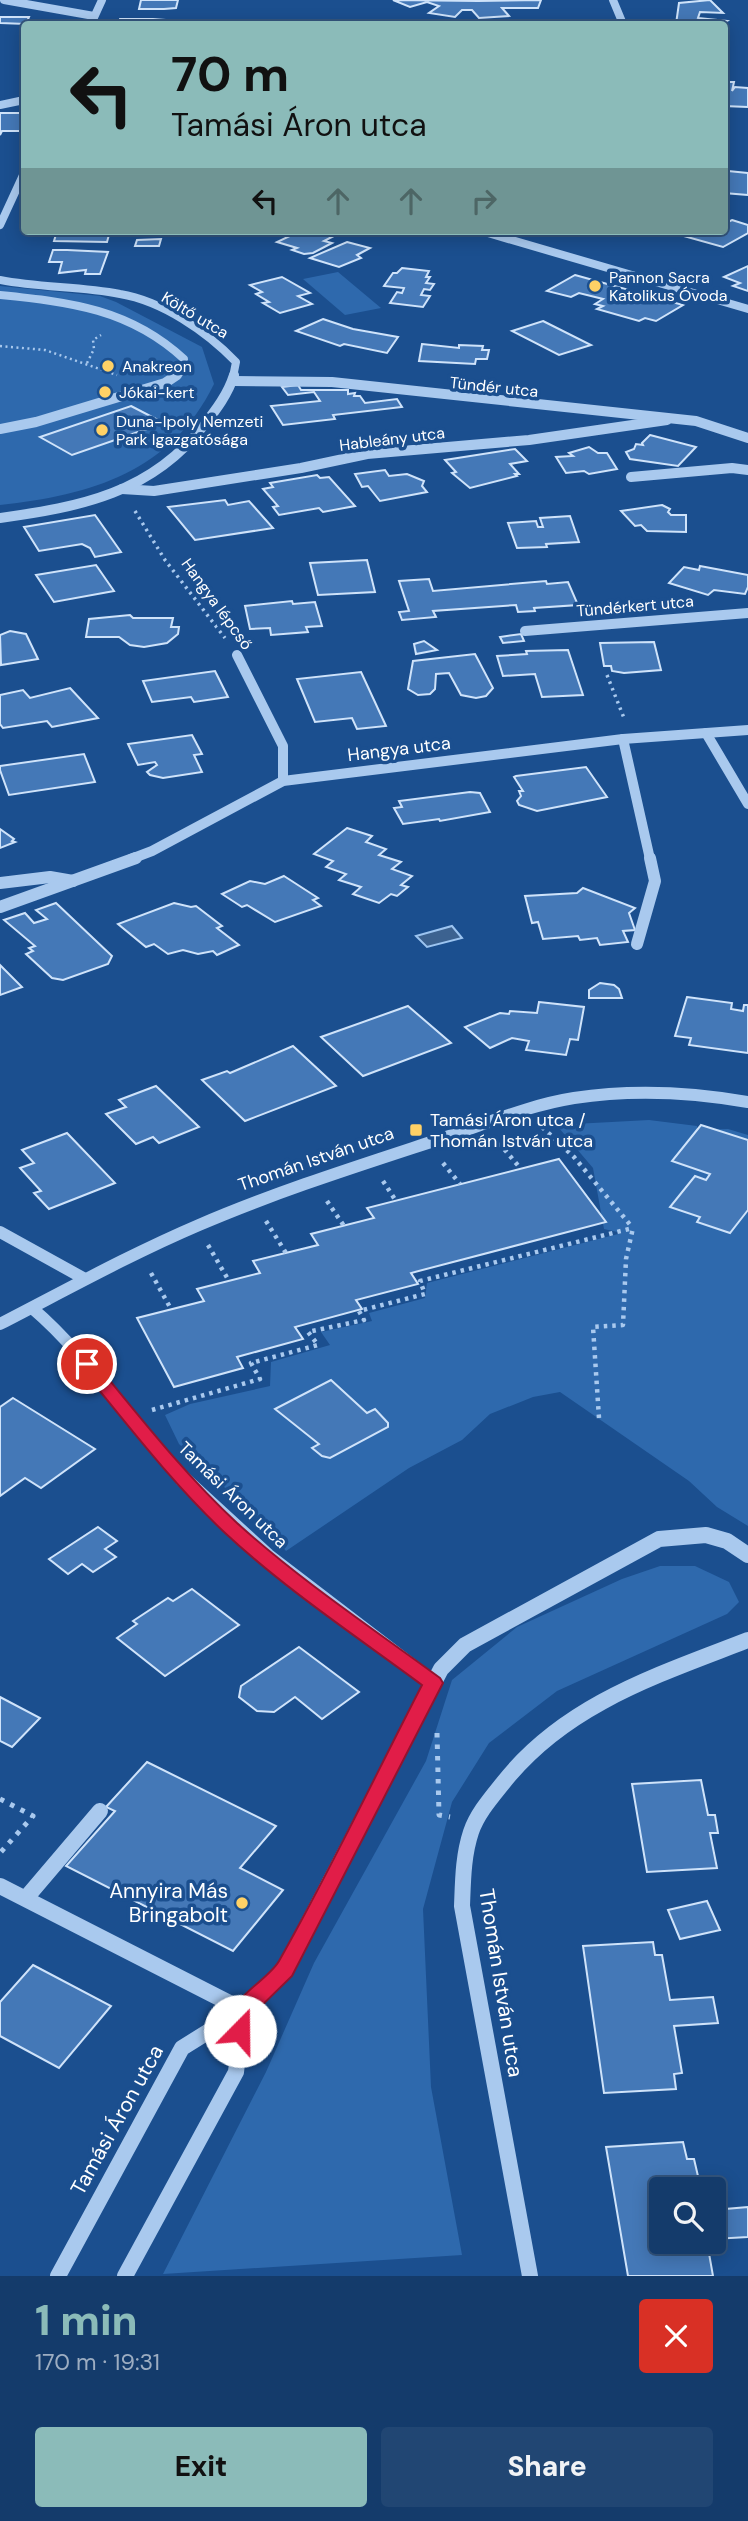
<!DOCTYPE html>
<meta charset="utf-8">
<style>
body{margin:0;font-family:"DM Sans",sans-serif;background:#214673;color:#f1f3f6;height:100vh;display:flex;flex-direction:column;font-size:26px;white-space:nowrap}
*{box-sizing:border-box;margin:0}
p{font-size:23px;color:#9dadc1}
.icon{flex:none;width:38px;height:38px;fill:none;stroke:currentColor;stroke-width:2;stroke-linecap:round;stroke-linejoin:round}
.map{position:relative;height:2276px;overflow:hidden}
.drawer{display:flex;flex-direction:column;background:#143b6b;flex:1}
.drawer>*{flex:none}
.top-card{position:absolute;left:21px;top:21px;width:707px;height:214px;border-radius:7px;box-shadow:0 4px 18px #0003,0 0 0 2px #33557e;background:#8bbbb9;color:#111;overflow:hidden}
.controls{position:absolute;left:649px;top:2177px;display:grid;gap:14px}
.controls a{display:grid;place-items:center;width:77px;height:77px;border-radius:7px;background:#143b6b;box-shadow:0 4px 18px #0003,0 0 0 2px #33557e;font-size:35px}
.pin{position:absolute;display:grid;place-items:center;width:60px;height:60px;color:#fff;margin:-30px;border:4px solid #fff;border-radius:50%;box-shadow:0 2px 7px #0007}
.me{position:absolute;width:77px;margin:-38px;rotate:22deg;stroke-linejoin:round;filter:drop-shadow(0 0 5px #0008)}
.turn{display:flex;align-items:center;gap:24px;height:147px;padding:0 35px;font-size:32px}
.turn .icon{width:91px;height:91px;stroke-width:2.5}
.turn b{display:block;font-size:49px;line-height:60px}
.lanes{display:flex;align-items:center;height:66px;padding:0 35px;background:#0003;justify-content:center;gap:35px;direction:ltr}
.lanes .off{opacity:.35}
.round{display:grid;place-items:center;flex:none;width:74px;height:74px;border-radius:7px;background:#214673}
.overview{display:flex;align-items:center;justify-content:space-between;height:119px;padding:0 35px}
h1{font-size:42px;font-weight:800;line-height:52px;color:#8bbbb9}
.button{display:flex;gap:14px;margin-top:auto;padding:14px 35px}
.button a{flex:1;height:80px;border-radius:7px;background:#8bbbb9;color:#111;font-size:28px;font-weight:800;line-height:80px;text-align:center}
.button a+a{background:#214673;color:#f1f3f6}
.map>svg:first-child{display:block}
.green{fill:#2e69ad}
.water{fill:#3c6290;stroke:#9cc4f0;stroke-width:2}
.building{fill:#4478b7;stroke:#cfe3fa;stroke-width:2}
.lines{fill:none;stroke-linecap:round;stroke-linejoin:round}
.path-far3{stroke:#a9c9ee;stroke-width:2.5;stroke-dasharray:2 3.5;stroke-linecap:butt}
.path-far2{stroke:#a9c9ee;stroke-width:3.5;stroke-dasharray:2.5 4.5;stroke-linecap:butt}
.path-far1{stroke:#a9c9ee;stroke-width:4.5;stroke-dasharray:3.5 5;stroke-linecap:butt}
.path{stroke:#a9c9ee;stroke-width:5;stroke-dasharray:4.5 7;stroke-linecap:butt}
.minor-far3{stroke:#a9c9ee;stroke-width:8}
.minor-far2{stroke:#a9c9ee;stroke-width:10}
.minor-far1{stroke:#a9c9ee;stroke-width:12}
.minor{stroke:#a9c9ee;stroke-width:16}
.route{fill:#e11d48;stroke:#92132f;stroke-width:2}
.poi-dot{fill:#ffd166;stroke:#1b4f8f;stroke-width:2.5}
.labels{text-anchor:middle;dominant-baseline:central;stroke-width:7;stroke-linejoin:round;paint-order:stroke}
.far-poi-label{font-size:16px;fill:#fff;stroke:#1b4f8f;text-anchor:start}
.far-street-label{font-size:16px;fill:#fff;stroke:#1b4f8f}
.street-label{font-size:18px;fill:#fff;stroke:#1b4f8f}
.poi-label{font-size:18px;fill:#fff;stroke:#1b4f8f;text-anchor:start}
.near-poi-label{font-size:21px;fill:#fff;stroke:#1b4f8f;text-anchor:end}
.near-street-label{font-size:21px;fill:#fff;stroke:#1b4f8f}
</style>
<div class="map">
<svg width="748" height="2276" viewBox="0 0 748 2276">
<rect width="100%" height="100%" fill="#1b4f8f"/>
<!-- green -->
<g class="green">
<polygon points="338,272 381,308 345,315 303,279"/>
<path d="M0,286L100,296L116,302L202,347L214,384C171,472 91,495 0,505Z"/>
<polygon points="649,1120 697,1126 697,1130 728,1129 748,1135 748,1526 717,1507 689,1481 560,1392 533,1397 490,1414 462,1440 409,1468 286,1551 263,1524 179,1444 165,1415 190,1404 270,1386 271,1362 330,1345 321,1332 372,1321 369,1313 425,1298 427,1283 622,1233 604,1229 593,1168 559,1128 574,1124"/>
<polygon points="660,1566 695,1566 729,1582 739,1602 727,1614 557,1691 489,1743 452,1802 423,1909 431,2087 462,2255 163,2274 266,2072 314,1963 426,1761 452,1680 517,1627 622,1579"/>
</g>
<!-- water -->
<polygon class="water" points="452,926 462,938 427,947 416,936"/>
<!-- building -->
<g class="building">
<polygon points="141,0 178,0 176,8 164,9 139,9"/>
<polygon points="393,0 478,1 541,0 538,8 502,8 509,16 479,18 472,10 462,10 455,17 429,13 439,6 427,2 410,7"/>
<polygon points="710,0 723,13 700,12 698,18 727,21 722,24 676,24 679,3"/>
<polygon points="0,17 29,17 26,24 0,23"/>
<polygon points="120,19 153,19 205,23 118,24"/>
<polygon points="724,82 734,82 732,91 735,87 748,88 748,107 724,106"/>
<polygon points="0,113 24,113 24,131 2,131 0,135"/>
<polygon points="728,171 748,173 748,195 724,193 724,180"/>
<polygon points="732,220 748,225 748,233 723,247 680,235 688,231 724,231 724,224"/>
<polygon points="57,231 110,231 107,242 54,241"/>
<polygon points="312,231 332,237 324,241 332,243 313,253 304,254 292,250 297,248 277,242 296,233 304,235"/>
<polygon points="161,239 159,246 135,246 137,240"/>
<polygon points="347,242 370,248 357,255 361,258 339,267 310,258"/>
<polygon points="53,250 67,250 108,252 100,274 85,274 86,270 59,273 62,262 49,262"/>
<polygon points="748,266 748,291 733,286 740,283 724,277"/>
<polygon points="402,268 429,271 426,277 430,277 426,283 434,284 430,290 424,289 421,295 430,296 423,307 390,303 397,292 402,293 404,288 384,286 393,273 397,273"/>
<polygon points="575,275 683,305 656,321 645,318 639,321 597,309 603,306 595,304 603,299 579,293 571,297 547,291"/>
<polygon points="282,277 310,293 298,296 312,304 280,313 263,303 269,302 256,294 262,292 250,285"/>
<polygon points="323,319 353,329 398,337 387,353 344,344 340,346 296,331"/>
<polygon points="543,321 591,345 559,355 512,331"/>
<polygon points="422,344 459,348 459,345 483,346 482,350 489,350 487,359 476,359 475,364 419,361"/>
<polygon points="298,385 301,390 348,390 348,394 355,393 354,396 360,396 365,403 397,399 402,407 333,415 335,419 283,425 271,406 320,401 314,392 288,395 282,387"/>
<polygon points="131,406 164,423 72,455 40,437"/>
<polygon points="650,435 696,447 678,466 630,459 626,452 634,449 636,444 643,445 642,443"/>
<polygon points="589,447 598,453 607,453 617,469 589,474 584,471 566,473 556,457 573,456 569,453"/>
<polygon points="515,449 527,461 510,464 519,474 515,474 517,476 470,488 452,473 456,472 445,460"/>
<polygon points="385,470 389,476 407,474 419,479 424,481 422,486 427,492 380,501 368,486 362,487 355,474"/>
<polygon points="317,475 320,478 329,477 355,506 323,512 319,508 279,515 273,507 278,506 263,489 273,487 270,483"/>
<polygon points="225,500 228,505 249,501 273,528 195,540 168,507"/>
<polygon points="662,505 670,509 668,512 671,515 686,515 686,532 647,531 641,525 635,526 621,511"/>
<polygon points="95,515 121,552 95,557 90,548 82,544 39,551 24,527"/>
<polygon points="570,516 579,542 546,544 547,547 517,548 508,523 536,521 538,527 543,527 540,518"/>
<polygon points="367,560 375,592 318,595 310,563"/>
<polygon points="96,565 114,591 54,602 36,575"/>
<polygon points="700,566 748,575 748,587 745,594 714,590 708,595 669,583 684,567 699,570"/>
<polygon points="429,579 433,591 546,581 547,584 568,582 578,605 534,608 535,611 518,612 516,605 433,611 436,617 402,620 399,612 409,611 399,581"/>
<polygon points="292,601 293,604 315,602 322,626 306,627 308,632 271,635 270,628 250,629 245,606"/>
<polygon points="130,615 133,618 173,618 171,627 179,627 178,634 167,643 144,647 130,645 119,637 86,637 89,619"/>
<polygon points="10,631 26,634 38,659 1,665 0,635"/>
<polygon points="521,634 524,641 503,643 500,637"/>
<polygon points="424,641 437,650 416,654 414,644"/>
<polygon points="654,642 661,670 624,673 612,671 611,666 604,666 600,643"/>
<polygon points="568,650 583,695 542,697 535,674 503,676 497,656 527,654 526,651"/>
<polygon points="475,654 493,688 486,696 476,698 461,695 449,673 436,674 435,689 430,694 418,695 408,689 413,661"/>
<polygon points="215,671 228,697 194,702 191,697 152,702 143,681"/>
<polygon points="361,672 386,726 357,729 352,718 315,722 297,679"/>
<polygon points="70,688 98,718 52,727 47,721 3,728 0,724 0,695 23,690 30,698"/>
<polygon points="192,735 202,754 194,755 202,772 163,778 150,775 147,772 157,765 155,762 138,765 128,744"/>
<polygon points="84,754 95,782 9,795 0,770 0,766"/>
<polygon points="586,767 607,797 537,811 519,805 517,801 521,796 519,791 523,791 514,777 516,776"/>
<polygon points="470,792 480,793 490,812 440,821 439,819 403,824 394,808 402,807 399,801"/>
<polygon points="347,828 372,836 366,842 386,849 379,855 401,862 392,869 412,876 401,885 408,887 397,896 391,894 379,903 353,894 361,887 339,880 346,874 326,867 333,861 314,854"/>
<polygon points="0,829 14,839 12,841 15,842 0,848"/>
<polygon points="284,876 318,898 313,900 321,906 275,922 247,905 242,907 222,894 250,881 265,884"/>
<polygon points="583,888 635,908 629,913 635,930 623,931 628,942 600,945 597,938 580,940 578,936 543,939 538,922 532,923 525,896 577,893"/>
<polygon points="56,903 112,956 108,964 63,980 52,978 26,954 33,951 29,948 35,946 4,920 25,913 34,923 47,919 36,910"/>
<polygon points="174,903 191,907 196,906 222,926 217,928 239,945 217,955 213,951 198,954 183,950 168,954 154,944 146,947 118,924"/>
<polygon points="0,965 22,987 0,995"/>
<polygon points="600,983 614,985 619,989 622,998 589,998 589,990"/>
<polygon points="687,997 732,1003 731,1009 743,1011 744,1005 748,1005 748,1053 689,1045 691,1038 675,1036"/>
<polygon points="539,1002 584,1007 578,1040 570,1039 566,1055 526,1050 529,1041 512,1038 490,1048 465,1027 500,1013 509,1014 510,1011 537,1013"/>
<polygon points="408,1006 451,1043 363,1076 321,1037"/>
<polygon points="293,1046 336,1086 245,1121 202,1080 227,1071 230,1073"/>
<polygon points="156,1086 199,1127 159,1143 153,1137 136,1144 106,1114 126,1107 119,1100"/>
<polygon points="701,1125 748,1140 748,1210 730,1233 697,1222 700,1217 670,1207 695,1176 706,1180 710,1174 672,1161"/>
<polygon points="67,1133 115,1183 49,1209 34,1193 41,1191 20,1168 34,1163 22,1150"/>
<polygon points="559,1159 606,1222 411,1273 418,1284 356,1300 362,1309 295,1327 303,1339 237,1357 243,1368 174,1387 137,1318 204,1301 197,1289 260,1273 253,1261 318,1245 311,1234 374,1218 367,1208"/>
<polygon points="331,1380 367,1413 375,1409 388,1423 388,1427 330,1458 322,1456 312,1448 319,1444 275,1409"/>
<polygon points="13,1398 95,1449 41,1488 25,1478 0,1496 0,1407"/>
<polygon points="98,1527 117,1541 105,1549 116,1557 93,1572 82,1564 68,1574 49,1559"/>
<polygon points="192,1589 239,1625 165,1676 117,1638 137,1624 133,1621 168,1598 173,1601"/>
<polygon points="299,1647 359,1692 322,1719 295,1697 274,1712 257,1711 239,1697 241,1686"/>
<polygon points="0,1697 40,1718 12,1747 0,1741"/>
<polygon points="147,1762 276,1826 240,1868 283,1890 233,1951 66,1866 115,1811 106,1807"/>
<polygon points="701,1780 708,1815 715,1815 718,1833 710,1833 717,1868 647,1872 632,1784"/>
<polygon points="707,1901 720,1930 680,1939 668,1910"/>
<polygon points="653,1942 655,1955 662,1955 670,2000 713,1997 718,2023 674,2026 682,2073 674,2074 676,2089 604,2093 583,1946"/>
<polygon points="33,1965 111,2006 59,2068 0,2036 0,2002"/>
<polygon points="683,2142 687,2159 694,2159 701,2189 662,2189 662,2242 707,2242 713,2276 628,2276 606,2147"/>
<polygon points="748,2207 748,2237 714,2239 714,2210"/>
</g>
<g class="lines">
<!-- path-far3 -->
<g class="path-far3">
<polyline points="0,346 45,350 117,375"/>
<polyline points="87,363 94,349 93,340 101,335"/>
</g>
<!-- path-far2 -->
<g class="path-far2">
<polyline points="135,511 165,560 225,638"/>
<polyline points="607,675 624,718"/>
</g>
<!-- path-far1 -->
<g class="path-far1">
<polyline points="542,1127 574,1157 632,1227"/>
<polyline points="499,1143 521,1169"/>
<polyline points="443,1163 460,1184"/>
<polyline points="383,1181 396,1201"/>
<polyline points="327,1201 344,1226"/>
<polyline points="266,1221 286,1253"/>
<polyline points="208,1245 229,1281"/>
<polyline points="151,1273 171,1309"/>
<polyline points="152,1410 260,1379 251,1363 318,1345 308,1332 364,1320 359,1311 425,1294 420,1281 633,1228"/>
<polyline points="599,1418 593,1327 623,1325 626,1259 633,1228"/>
</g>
<!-- path -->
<g class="path">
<polyline points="437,1733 439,1815 450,1817"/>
<polyline points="0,1799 33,1816 0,1853"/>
</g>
<!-- minor-far3 -->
<g class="minor-far3">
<polyline points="4,0 94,16"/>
<polyline points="613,0 623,24"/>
<polyline points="91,24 102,0"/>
<polyline points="0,105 24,100"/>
<polyline points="0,225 24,173"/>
<polyline points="481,231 748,309"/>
<path d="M0,280C40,288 80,286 120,294C162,301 206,331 236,362L233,377"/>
<path d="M0,295C70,302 130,309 184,359L182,371L174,377"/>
</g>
<!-- minor-far2 -->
<g class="minor-far2">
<polyline points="234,381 332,382 696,421 748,438"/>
<polyline points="0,429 36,422 165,383 177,375"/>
<polyline points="631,477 732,468 748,470"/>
<polyline points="122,489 154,491 301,468 367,454 529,440 667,420"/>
<path d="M0,518C80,507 152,493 204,425C216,410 228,394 234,375"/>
<polyline points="525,631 748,613"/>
<polyline points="237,655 283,746 283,781"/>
<polyline points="706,733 748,804"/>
<polyline points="623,739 650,859"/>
<polyline points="131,859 152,851 283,781 623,739 748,730"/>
</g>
<!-- minor-far1 -->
<g class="minor-far1">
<polyline points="0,883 50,877 73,881"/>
<polyline points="0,907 136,858"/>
<polyline points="637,944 655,881 650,858"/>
<polyline points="0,1232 85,1279"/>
<path d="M32,1308C91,1358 129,1425 184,1480"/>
<path d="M0,1324C66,1290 131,1254 199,1225C278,1191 361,1165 443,1138C486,1124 529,1105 574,1098C632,1089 691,1092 748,1102"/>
</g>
<!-- minor -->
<g class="minor">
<polyline points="182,1478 267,1556 433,1683"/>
<polyline points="0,1886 243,2010"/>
<polyline points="26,1898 100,1811"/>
<polyline points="58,2276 182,2048 243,2010"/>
<polyline points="125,2276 236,2072 243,2010 284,1970 441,1669 465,1645 659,1539 706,1535 727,1541 748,1555"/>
<path d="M530,2276L462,1906C463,1881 463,1856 471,1832C477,1814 491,1798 503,1783C565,1704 658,1675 748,1640"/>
</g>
</g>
<!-- route -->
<path class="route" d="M87,1358L93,1360C139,1416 184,1474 237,1523C300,1580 372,1628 440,1678L443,1683L292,1976L253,2014L248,2037L240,2040L233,2037C215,2003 265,1985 279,1961C330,1871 375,1776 422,1685C356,1636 285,1589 224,1532C171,1482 127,1424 81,1368L78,1364Z"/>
<!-- markers -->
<g class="poi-dot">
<circle cx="595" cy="286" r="7"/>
<circle cx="108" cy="366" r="7"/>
<circle cx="105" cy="392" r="7"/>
<circle cx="102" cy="430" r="7"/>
<rect x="409" y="1123" width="14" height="14" rx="3.5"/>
<circle cx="242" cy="1903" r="7"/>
</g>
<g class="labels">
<!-- far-poi labels -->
<g class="far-poi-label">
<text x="609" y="277">Pannon Sacra<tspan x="609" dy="18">Katolikus Óvoda</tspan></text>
<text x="122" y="366">Anakreon</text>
<text x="119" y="392">Jókai-kert</text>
<text x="116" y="421">Duna-Ipoly Nemzeti<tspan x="116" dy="18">Park Igazgatósága</tspan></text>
</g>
<!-- far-street labels -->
<g class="far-street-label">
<text transform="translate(195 315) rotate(31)">Költő utca</text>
<text transform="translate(494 387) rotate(6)">Tündér utca</text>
<text transform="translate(392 439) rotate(-7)">Hableány utca</text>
<text transform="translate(217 604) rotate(54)">Hangya lépcső</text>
<text transform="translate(635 606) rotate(-5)">Tündérkert utca</text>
</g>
<!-- street labels -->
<g class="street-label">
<text transform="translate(399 749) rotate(-7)">Hangya utca</text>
<text transform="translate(316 1159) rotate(-19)">Thomán István utca</text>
<text transform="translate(233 1495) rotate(44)">Tamási Áron utca</text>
</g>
<!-- poi labels -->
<g class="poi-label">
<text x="430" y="1120">Tamási Áron utca /<tspan x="430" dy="21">Thomán István utca</tspan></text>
</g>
<!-- near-poi labels -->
<g class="near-poi-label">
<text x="228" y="1891">Annyira Más<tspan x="228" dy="24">Bringabolt</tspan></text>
</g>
<!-- near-street labels -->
<g class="near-street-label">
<text transform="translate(501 1983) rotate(81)">Thomán István utca</text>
<text transform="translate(117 2120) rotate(-61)">Tamási Áron utca</text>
</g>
</g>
</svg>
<div class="controls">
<a><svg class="icon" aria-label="search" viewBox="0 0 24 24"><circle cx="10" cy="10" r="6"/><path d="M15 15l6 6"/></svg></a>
</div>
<div class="pin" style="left:87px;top:1364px;background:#d93025"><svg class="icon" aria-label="arrive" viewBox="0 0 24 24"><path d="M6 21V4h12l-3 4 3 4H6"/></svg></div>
<svg class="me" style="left:240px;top:2031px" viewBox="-20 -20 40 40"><circle r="19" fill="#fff"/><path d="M0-13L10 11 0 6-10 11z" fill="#e11d48"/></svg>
<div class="top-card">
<div class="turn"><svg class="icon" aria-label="left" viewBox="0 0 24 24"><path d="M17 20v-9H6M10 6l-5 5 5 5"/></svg><div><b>70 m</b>Tamási Áron utca</div></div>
<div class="lanes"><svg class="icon" aria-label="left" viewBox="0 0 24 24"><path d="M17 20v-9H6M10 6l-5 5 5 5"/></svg><svg class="icon off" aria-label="ahead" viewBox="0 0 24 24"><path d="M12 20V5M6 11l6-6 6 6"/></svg><svg class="icon off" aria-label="ahead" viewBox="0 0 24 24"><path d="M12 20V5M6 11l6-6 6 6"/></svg><svg class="icon off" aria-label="right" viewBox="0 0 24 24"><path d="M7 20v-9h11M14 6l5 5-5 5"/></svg></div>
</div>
</div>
<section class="drawer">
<div class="overview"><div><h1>1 min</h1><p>170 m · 19:31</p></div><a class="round" style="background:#d93025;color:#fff"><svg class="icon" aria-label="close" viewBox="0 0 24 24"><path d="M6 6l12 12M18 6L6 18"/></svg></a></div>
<div class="button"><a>Exit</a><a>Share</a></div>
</section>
